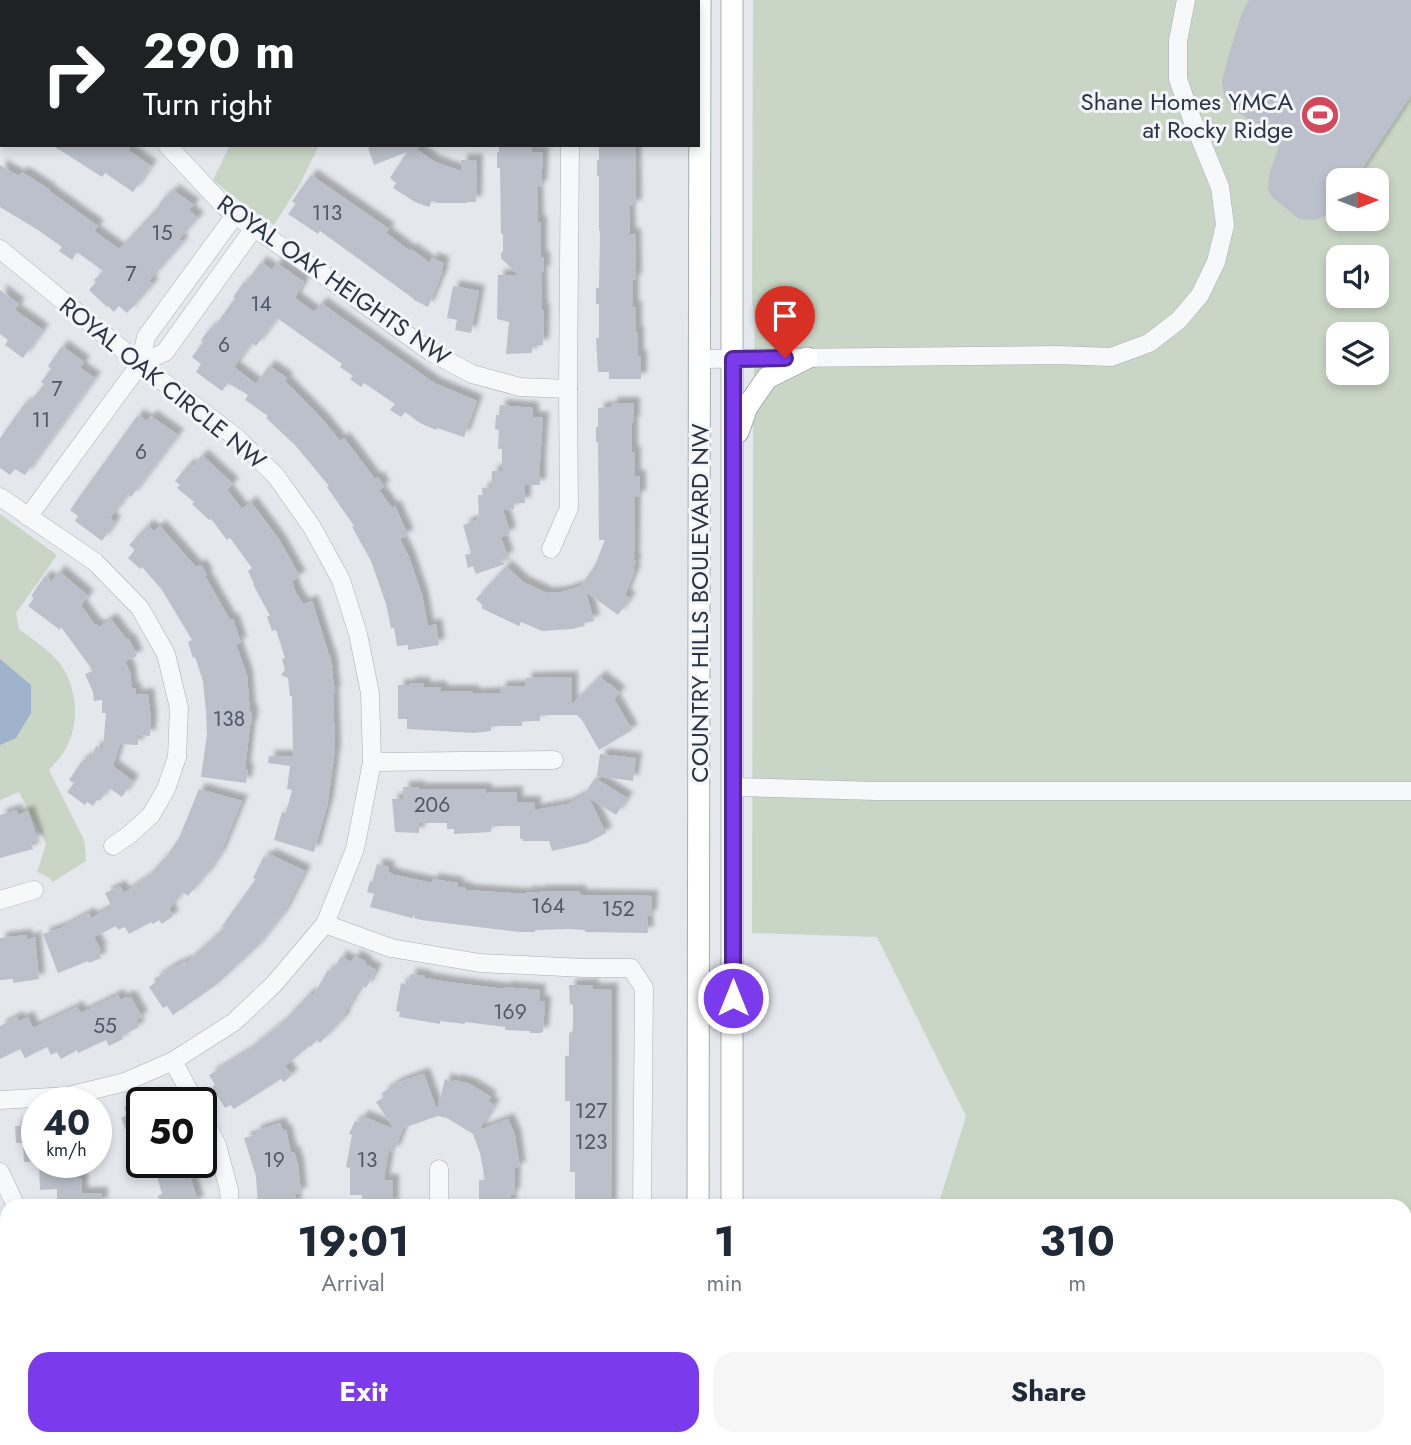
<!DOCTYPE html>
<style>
body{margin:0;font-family:Jost,sans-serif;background:#f6f6f7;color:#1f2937;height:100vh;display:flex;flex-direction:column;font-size:26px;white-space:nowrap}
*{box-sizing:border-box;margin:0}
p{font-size:23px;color:#747a83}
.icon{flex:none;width:38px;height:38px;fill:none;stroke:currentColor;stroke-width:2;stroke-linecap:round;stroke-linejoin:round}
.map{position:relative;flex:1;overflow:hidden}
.details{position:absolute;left:0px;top:1199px;width:1412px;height:247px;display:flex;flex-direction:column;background:#fff;border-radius:21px 21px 0 0;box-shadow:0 4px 10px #0003}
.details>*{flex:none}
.guide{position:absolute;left:0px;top:0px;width:700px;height:147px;box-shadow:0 4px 10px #0003;background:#202124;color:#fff;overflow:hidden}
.needle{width:46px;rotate:90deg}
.buttons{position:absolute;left:1326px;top:168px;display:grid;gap:14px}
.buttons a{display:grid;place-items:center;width:63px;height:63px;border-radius:14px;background:#fff;box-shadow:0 4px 10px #0003;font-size:35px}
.speed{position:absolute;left:21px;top:1087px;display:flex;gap:14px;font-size:35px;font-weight:700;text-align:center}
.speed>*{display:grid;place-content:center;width:91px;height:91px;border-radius:50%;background:#fff;box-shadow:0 4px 10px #0003;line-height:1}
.speed small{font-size:18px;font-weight:400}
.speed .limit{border:4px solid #111;border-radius:10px;background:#fff;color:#111}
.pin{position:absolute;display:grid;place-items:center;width:60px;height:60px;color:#fff;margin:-72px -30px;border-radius:50% 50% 50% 0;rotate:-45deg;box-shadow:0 0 7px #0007}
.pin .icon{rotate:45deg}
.me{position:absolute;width:77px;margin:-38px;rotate:0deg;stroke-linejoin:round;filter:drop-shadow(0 0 5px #0008)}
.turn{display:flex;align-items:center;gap:24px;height:147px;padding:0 28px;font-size:32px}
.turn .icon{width:91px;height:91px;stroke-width:2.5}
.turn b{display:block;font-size:49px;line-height:60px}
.eta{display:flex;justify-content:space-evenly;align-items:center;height:119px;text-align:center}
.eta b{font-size:42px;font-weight:700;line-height:49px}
.primary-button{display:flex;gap:14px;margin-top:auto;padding:14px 28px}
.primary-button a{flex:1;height:80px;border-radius:21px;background:#7c3aed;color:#fff;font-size:28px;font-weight:700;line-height:80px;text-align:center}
.primary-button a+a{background:#f6f6f7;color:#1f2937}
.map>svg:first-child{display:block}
.green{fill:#c9d6c5;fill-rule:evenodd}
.water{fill:#9fb4cc}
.building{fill:#bbc0ca;filter:url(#shadow)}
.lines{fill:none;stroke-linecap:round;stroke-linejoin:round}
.minor-casing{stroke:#a9aeb7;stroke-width:19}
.major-casing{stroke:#a3abb8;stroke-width:23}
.minor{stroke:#f7f8fa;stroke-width:18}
.major{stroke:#fff;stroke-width:21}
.route-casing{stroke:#51269a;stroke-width:18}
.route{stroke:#7c3aed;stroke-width:12}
.labels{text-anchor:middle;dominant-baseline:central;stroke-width:6;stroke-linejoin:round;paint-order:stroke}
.number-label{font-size:21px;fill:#4f5766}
.poi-label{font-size:24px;fill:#2b3445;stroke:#f4f6f9;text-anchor:end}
.street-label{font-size:24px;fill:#2b3445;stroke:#f4f6f9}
</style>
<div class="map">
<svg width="1411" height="1445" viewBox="0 0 1411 1445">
<defs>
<filter id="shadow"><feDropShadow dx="6" dy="-6" stdDeviation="2" flood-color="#0004"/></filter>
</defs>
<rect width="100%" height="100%" fill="#e4e7ec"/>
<!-- green -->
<g class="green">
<path d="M753,0H1411V1445H743L744,1438H1405V1206H938L966,1116L877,937L752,933L753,423L755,320L752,301ZM1339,180H1377V219H1339ZM1339,257H1377V296H1339ZM1339,334H1377V373H1339Z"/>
<polygon points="230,145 319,145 300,184 274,225 235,198 213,180"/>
<path d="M0,514L57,555L16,613L19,629C33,640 50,650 61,665C76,687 80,719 68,744C64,754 56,762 49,770L83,838C86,845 85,853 86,861L53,882L48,877L37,872L46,844L19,792L0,800Z"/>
<polygon points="686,1438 686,1445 265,1445 264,1439"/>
</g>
<!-- water -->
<g class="water">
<polygon points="0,659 31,685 31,713 16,738 0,745"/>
<polygon points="406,1438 482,1439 487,1445 401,1445"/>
<polygon points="283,1439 347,1439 342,1445 287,1445"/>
</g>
<!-- building -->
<g class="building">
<polygon points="1249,0 1411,0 1411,96 1355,180 1339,180 1339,204 1330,214 1314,220 1299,219 1272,197 1268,189 1269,175 1280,143 1277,132 1251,121 1233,109 1224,96 1222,81 1227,60 1242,13"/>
<polygon points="52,145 132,145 128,150 151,166 133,192 105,173 102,177"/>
<polygon points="374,145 423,145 416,149 435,162 461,171 461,160 477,160 476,202 467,202 467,203 438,203 432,201 429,207 415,202 393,188 396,183 390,178 407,152 374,165 368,148"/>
<polygon points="499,145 532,145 532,152 543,152 541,187 537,187 538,222 541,222 541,257 544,257 544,272 541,272 542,310 544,310 543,345 532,345 532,353 506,354 509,322 497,319 498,275 518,275 501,258 501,253 503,251 503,234 501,234 500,168 497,168 497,152 499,152"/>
<polygon points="599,145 635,145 636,206 629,206 630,234 635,234 636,280 633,280 633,307 636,307 636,332 638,332 638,356 641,356 641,379 609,379 609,372 598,372 596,338 599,338 599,304 596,304 596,288 599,288 600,231 599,231 599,176 597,176 597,160 599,160"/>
<polygon points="0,165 19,176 22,172 50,190 49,191 98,226 94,231 119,249 160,205 159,204 166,195 167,197 173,190 194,205 189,210 198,218 179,239 183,242 149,281 153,284 127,313 119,306 114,312 108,306 107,307 89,290 96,282 94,280 103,271 77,252 72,260 59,251 62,247 38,230 0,207"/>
<polygon points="311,175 389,229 386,233 410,251 411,249 430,263 432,258 444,263 441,271 443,271 428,307 414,300 414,299 320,231 318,234 288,214 296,204 292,201"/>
<polygon points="261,262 272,270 277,263 304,282 295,298 314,312 321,303 434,383 477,401 464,437 437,428 436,430 420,423 405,412 401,417 390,410 395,404 364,383 361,387 350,379 353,376 340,367 342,364 277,318 256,346 251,343 234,367 256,384 269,366 287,378 285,381 324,421 340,441 344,438 375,479 378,477 384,487 379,490 392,508 395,506 406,531 408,535 400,539 409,557 422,595 428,626 436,624 439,645 408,650 408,645 397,646 394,628 391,628 386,604 371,561 352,527 354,526 327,487 329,486 295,445 266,418 268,416 245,400 248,395 228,383 222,391 196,372 201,364 192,357 203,342 201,340 211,327 213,329 235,298 233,297 244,282 246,283"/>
<polygon points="453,286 479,291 471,333 455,330 457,320 447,318"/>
<polygon points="0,290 19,304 15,310 43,330 23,358 5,345 8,340 0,334"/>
<polygon points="62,346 84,362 80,368 95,378 25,475 15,469 10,475 0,468 0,438 25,403 28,405 44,384 41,382 51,369 48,366"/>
<polygon points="611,403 634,403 634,422 632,423 632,452 635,452 635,476 640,476 640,497 635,497 634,560 636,561 633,569 635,570 625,595 630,598 618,615 586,592 594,621 584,623 585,626 572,629 542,631 521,622 519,626 481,608 483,606 476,599 506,566 523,582 547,593 561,592 581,586 595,565 605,540 599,540 598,442 596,442 596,427 598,427 598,408 611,407"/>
<polygon points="500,405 533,408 533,417 543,418 540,460 540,485 525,485 525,503 514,503 514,509 503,510 510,532 508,533 508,535 501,537 508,557 500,560 505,564 476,574 473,566 468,568 465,555 471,553 463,525 479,519 478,495 483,495 482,488 491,488 492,471 502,471 502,449 498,449 499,430 495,429 496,415 499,415"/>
<polygon points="138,415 147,421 151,416 178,435 131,497 128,494 110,518 115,522 102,541 75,521 78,516 70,510"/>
<polygon points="202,455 233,484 227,490 242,509 251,502 280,541 300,577 292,581 296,593 303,604 312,601 329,655 330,655 333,670 332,670 335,693 333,693 335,749 328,802 314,852 274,840 282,812 286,813 292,790 287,789 290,766 268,763 269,756 293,756 292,696 290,696 288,678 281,675 285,670 282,659 285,658 276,630 272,631 267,616 270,616 253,584 254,584 248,571 252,568 230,538 227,540 211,519 209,520 192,504 194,502 177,488 180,485 175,481 189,464 192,467"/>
<polygon points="148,525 154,531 160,526 196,567 201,565 207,575 205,577 208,581 230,620 233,619 241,643 236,644 247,676 250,711 252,711 252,725 250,725 245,769 248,770 246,783 201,777 207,735 206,711 203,681 195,657 193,658 188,642 192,640 162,590 142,567 140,569 128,558 135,550 129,545"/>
<polygon points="59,571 88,596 81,605 95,625 96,624 99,627 111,619 127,640 129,639 137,656 125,661 130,672 132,689 135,688 136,695 148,694 151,719 150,736 138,735 138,745 120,744 113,766 133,781 122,797 109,788 100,800 97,800 93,806 87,802 85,805 67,792 74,783 69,780 82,761 92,756 96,746 103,749 106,713 102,713 102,700 94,701 93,692 85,674 93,671 61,627 60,630 28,606 34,598 31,596 45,576 52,581"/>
<polygon points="600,676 608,684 609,683 620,693 614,699 632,730 599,750 582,720 577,715 540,715 540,721 522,721 522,726 491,726 491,731 473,733 407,729 407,719 398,719 398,685 409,685 409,683 424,683 424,687 441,687 441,691 473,691 473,694 500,693 500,687 525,686 526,678 572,677 572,704"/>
<polygon points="600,754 636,758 633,781 597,776"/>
<polygon points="595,778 627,798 616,815 589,798 606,833 587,843 552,851 549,841 523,841 523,839 520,839 520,826 492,826 491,832 454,834 454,829 447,829 447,823 419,823 419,833 395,832 392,799 403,799 403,787 419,787 419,789 486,789 486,793 517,792 517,802 535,802 535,810 567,804 584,795"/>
<polygon points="199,789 242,801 221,852 205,877 204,876 188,896 183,892 169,909 173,916 162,924 159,920 153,924 151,922 129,934 125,927 118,930 116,926 94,937 101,950 98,952 101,958 89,963 88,961 58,973 43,934 61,928 89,913 91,918 112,907 105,893 120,886 124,893 148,877 163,859 164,860 179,838"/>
<polygon points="16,810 18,815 28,811 38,840 31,842 33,849 0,858 0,815"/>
<polygon points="269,854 305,871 283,914 257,947 216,985 173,1015 167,1006 163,1008 149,987 156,982 154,979 176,965 177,966 185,961 186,963 224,928 222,926 256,879 253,878 264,856 268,858"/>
<polygon points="377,864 389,867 388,872 395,875 432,883 432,879 458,883 457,887 466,888 466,890 526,894 526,892 540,892 540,891 580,891 580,894 582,895 652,896 651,916 647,916 648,933 585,932 585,930 569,929 535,930 535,932 520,932 421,920 414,918 415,914 412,918 370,907 374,894 367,892 370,881 372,882"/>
<polygon points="26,935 27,940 35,937 39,979 13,983 13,979 0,980 0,938"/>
<polygon points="341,956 351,962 355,956 366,962 365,964 376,970 366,988 361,985 343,1016 345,1017 320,1043 317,1040 310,1047 309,1046 285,1066 292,1075 284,1082 281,1079 234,1109 231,1105 225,1108 212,1087 215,1085 209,1075 251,1049 251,1048 282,1023 310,993 313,996 328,970 332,972"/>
<polygon points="410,974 425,976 425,978 448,982 504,989 504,987 540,990 539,1001 545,1002 543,1032 541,1032 541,1033 530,1033 530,1031 505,1030 505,1027 465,1022 465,1024 440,1021 440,1024 399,1017 400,1012 396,1011 401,983 408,985"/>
<polygon points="569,985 593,985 593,989 612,989 611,1206 575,1206 575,1172 570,1172 570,1101 565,1101 565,1056 569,1056 569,1033 573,1031 573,1005 570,1004"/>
<polygon points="118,995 121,1000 126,997 131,997 142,1017 136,1021 139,1027 122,1036 123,1039 109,1046 106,1040 78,1053 77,1050 61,1059 57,1052 51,1055 47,1047 25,1058 20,1049 0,1059 0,1026 17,1017 19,1021 28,1017 33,1028 77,1007 81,1013"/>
<polygon points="422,1074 424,1074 437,1110 445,1079 454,1082 455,1080 470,1084 491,1097 488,1101 494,1105 479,1130 508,1119 515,1135 520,1168 515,1168 514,1195 511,1195 511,1206 479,1206 479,1180 485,1180 480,1153 473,1134 447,1118 438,1116 403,1128 394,1152 389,1150 384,1180 393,1180 393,1206 362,1206 362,1195 350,1195 350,1168 346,1167 352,1135 349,1134 355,1121 359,1122 362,1116 394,1129 376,1102 384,1097 382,1093 397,1083"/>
<polygon points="142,1101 142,1139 131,1143 121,1118 127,1115 124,1107"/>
<polygon points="280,1123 283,1131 286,1130 291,1152 294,1152 298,1164 301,1194 295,1194 296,1206 258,1206 256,1176 244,1138 255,1135 255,1131"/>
<polygon points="37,1125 37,1161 24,1162 23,1143 16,1143 15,1126"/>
<polygon points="39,1162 62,1162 63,1168 77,1168 78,1178 82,1178 82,1193 102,1193 102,1204 96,1204 96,1206 57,1206 57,1189 40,1190"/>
<polygon points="153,1162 191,1162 195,1174 190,1176 198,1202 188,1206 161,1206 158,1196 162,1194"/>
</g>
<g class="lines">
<!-- minor casing -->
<g class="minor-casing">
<g id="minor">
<polyline points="171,0 171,2"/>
<polyline points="572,2 572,0"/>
<polyline points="0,48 2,48"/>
<polyline points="167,145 222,204 235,215 325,276 431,352 472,374 520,387 568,389 570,145"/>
<polyline points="0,249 140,364 237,438 276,476 312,527 341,580 358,634 370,693 372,762 355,849 325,924 274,984 234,1022 173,1061 125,1082 68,1096 0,1100"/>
<polyline points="699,359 1057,355 1111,357 1149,343 1179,320 1200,295 1216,262 1225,225 1220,187 1192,119 1178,79 1178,41 1186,0"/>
<polyline points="140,364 165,352 254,228"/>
<polyline points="0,497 95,562 140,608 166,654 179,708 177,757 166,789 151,815 129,835 113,846"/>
<polyline points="28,517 140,364 146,337 235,215"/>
<polyline points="551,549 569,508 568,389"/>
<polyline points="372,762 554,760"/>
<polyline points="733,787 877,791 1411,791"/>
<polyline points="0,900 34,890"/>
<polyline points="325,924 391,948 480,963 584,968 631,968 644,988 642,1206"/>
<polyline points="173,1061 195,1102"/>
<polyline points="201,1114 217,1145 229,1190 230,1206"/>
<polyline points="439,1169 439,1206"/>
<polyline points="0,1172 16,1206"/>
<polyline points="1405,1384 1411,1383"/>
<polyline points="154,1438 162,1441 162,1445"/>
<polyline points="87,1443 120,1438"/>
<polyline points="1231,1445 1234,1438"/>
</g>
</g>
<!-- major casing -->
<g class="major-casing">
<g id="major">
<polyline points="738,432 747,407 767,378 807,358"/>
<polyline points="698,1206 700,0"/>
<polyline points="732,1206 732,0"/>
<polyline points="696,1445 697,1438"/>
<polyline points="731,1445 731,1438"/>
</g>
</g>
<!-- minor -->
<use href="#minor" class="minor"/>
<!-- major -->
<use href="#major" class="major"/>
</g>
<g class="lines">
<!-- route casing -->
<g class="route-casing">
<polyline id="route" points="733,998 733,359 785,358"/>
</g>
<!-- route -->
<use href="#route" class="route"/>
</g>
<!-- icons -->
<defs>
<g id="stadium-disc" transform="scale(2.0125)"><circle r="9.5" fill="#d1495b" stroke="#f4f6f9"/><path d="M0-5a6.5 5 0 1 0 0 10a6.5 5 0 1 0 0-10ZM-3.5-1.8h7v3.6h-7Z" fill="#fff"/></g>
</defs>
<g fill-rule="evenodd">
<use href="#stadium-disc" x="1320" y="115"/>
</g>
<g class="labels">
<!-- number labels -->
<g class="number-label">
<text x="327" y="213">113</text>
<text x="162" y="233">15</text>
<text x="131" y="274">7</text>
<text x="261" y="304">14</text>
<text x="224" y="345">6</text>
<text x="57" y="389">7</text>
<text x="41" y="420">11</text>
<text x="141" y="452">6</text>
<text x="229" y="719">138</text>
<text x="432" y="805">206</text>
<text x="548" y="906">164</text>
<text x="618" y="909">152</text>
<text x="510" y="1012">169</text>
<text x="105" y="1026">55</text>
<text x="591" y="1111">127</text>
<text x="591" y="1142">123</text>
<text x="274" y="1160">19</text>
<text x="367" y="1160">13</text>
</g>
<!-- poi labels -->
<g class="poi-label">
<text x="1293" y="101">Shane Homes YMCA<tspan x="1293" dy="28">at Rocky Ridge</tspan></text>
</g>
<!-- street labels -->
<g class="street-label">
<text transform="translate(334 280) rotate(35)">ROYAL OAK HEIGHTS NW</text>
<text transform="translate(163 383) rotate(39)">ROYAL OAK CIRCLE NW</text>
<text transform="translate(699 603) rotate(-90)">COUNTRY HILLS BOULEVARD NW</text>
</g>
</g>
</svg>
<div class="buttons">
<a><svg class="needle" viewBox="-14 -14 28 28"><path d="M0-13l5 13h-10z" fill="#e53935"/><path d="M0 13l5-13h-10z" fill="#747a83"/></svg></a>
<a><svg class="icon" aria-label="sound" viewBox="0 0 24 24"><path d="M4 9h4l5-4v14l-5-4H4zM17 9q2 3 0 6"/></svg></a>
<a><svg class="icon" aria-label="layers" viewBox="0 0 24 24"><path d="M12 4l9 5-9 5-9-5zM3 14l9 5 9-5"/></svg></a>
</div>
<div class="speed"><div>40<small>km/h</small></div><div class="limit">50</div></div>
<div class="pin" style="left:785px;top:358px;background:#d93025"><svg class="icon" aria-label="arrive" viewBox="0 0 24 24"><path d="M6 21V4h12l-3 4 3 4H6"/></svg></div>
<svg class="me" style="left:733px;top:998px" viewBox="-20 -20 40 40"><circle r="17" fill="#7c3aed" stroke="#fff" stroke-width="3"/><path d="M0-11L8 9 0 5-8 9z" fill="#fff"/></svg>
<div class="guide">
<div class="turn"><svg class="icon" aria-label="right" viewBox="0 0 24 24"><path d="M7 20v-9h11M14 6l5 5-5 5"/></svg><div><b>290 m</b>Turn right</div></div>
</div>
<section class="details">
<div class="eta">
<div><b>19:01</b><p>Arrival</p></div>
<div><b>1</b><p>min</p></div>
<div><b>310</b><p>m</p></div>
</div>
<div class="primary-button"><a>Exit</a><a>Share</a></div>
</section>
</div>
